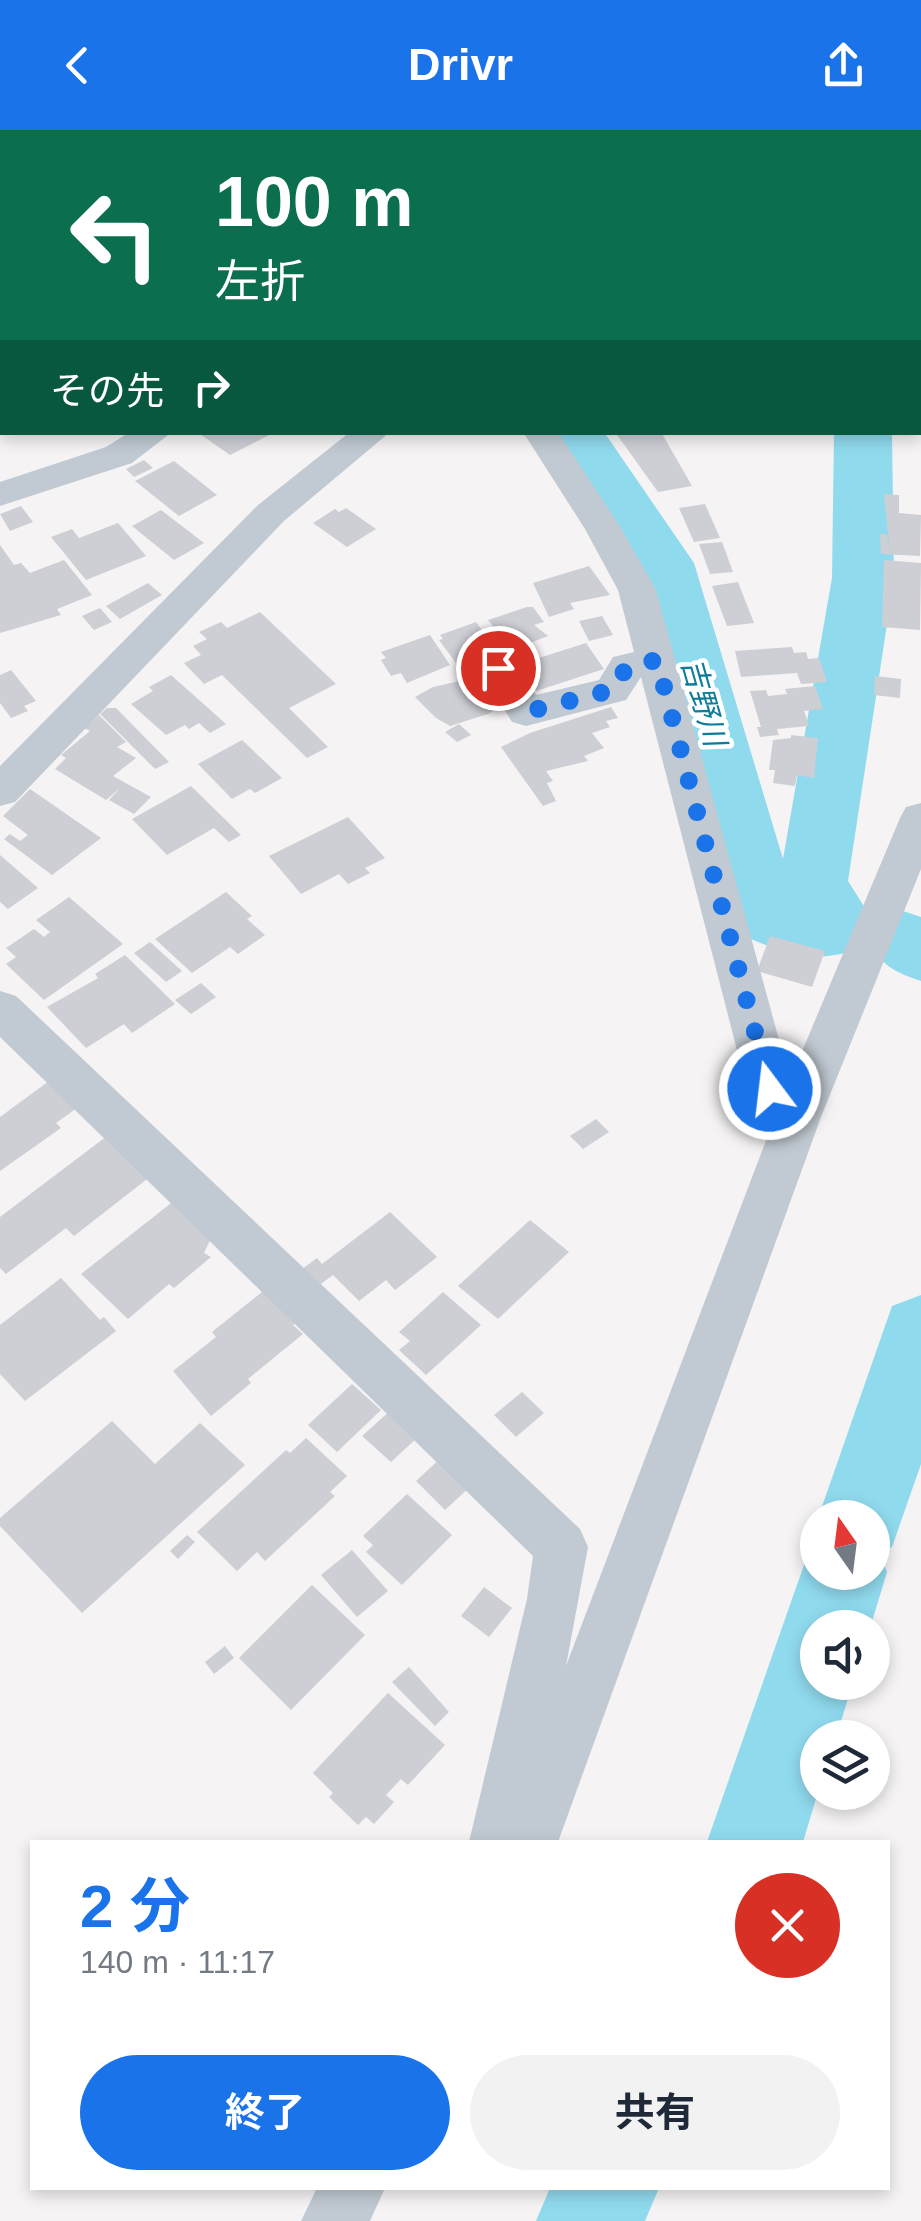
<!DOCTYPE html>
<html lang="ja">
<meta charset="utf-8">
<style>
body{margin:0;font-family:Arial,"Noto Sans JP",sans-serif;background:#f2f2f3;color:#1f2937;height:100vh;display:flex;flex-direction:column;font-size:38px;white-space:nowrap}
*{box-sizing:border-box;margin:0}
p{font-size:32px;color:#747a83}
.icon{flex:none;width:55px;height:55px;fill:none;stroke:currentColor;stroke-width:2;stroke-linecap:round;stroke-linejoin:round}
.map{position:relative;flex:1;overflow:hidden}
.drawer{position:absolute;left:30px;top:1710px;width:860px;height:350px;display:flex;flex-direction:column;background:#fff;border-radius:0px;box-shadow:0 5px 15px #0003}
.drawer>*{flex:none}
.top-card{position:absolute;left:0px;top:0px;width:922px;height:305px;box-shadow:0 5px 15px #0003;background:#0b6e4f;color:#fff;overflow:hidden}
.needle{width:65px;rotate:346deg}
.controls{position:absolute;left:800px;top:1370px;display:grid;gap:20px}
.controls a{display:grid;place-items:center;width:90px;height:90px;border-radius:50%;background:#fff;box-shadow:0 5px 15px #0003;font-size:50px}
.pin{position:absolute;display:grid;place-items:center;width:85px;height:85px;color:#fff;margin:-42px;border:5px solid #fff;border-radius:50%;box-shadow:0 2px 10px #0007}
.me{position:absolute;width:110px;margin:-55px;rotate:345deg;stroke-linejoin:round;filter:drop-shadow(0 0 8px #0008)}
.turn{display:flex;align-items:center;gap:35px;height:210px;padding:0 50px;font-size:45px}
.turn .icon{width:130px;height:130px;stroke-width:2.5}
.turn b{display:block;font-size:70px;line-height:85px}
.then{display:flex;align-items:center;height:95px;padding:0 50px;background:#0003;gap:20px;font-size:38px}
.round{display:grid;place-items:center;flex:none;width:105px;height:105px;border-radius:52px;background:#f2f2f3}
.summary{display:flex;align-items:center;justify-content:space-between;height:170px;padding:0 50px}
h1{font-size:60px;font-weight:700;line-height:75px;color:#1a73e8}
.primary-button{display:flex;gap:20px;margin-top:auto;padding:20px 50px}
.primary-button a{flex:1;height:115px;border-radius:60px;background:#1a73e8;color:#fff;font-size:40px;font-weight:700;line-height:115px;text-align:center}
.primary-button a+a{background:#f2f2f3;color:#1f2937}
header{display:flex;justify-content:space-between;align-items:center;height:130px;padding:0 50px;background:#1a73e8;color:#fff;font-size:45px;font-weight:700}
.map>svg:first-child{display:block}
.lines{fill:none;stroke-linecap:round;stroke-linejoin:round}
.river{fill:#90daee;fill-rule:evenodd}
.building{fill:#cdcfd5}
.minor{fill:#c1cad2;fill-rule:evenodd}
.major{fill:#b3c2d1;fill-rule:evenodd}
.route{stroke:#1a73e8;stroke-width:18;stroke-dasharray:0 32.4}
.labels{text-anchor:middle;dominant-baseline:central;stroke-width:9;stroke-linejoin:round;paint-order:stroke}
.water-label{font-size:30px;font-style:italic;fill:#0c7c9b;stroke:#fff}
</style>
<header><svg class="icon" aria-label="back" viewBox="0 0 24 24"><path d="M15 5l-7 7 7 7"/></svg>Drivr<svg class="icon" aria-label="share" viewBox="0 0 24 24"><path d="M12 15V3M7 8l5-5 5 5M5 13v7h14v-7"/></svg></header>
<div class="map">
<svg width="921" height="2091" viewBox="0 0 921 2091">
<rect width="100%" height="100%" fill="#f5f3f3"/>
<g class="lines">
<!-- river -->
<g class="river">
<rect x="839" y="0" width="48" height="2"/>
<path d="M547,302H604L694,433L783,729L832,448L834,302H892L894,448L848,751L875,794L878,789L903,781L921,787V851C897,843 882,836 869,813L867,817C811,835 791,826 739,804L729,785L634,434Z"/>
<polygon points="921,1165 921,1334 892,1417 879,1422 887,1442 870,1498 818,1498 818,1552 853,1552 836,1608 818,1608 818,1662 803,1712 707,1712 812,1412 818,1409 818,1442 872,1442 872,1388 818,1388 892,1176"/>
<polygon points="550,2058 659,2058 645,2091 536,2091"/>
</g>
</g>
<!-- building -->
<g class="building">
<polygon points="197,302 275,302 230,325"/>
<polygon points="615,302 661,302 692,356 658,362"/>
<polygon points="144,330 153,338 134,347 126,339"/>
<polygon points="174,331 217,365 179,386 135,351"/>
<polygon points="884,364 899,365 899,383 921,385 920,426 881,424 880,404 887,404 890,421"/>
<polygon points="705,374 720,408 694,412 679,378"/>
<polygon points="21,376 33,392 10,401 0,384"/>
<polygon points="346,378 376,399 347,417 313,393 335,379 339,382"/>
<polygon points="161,380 204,413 174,430 132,396"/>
<polygon points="118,393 146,426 86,450 51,407 72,399 79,408"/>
<polygon points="722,412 733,442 710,444 699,414"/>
<polygon points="0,415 14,435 21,433 30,443 64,430 92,465 57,479 61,485 0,503"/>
<polygon points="884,430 921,433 920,500 882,497"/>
<polygon points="589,436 610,465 570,473 574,479 549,487 533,453"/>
<polygon points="738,452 754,493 727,496 712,456"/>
<polygon points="148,453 162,465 120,489 106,476"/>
<polygon points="527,477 533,477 544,492 534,495 548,506 512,520 488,490"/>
<polygon points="100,478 112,492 94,500 82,486"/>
<polygon points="260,482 336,554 289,578 328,617 307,628 222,545 204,554 184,533 201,525 193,516 207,509 199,502 221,492 227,498"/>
<polygon points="602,486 613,505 589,511 579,491"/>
<polygon points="476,492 488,508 477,514 483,523 456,533 439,510 443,509 440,505"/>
<polygon points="430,505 450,535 407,553 401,543 391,546 381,530 386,528 381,522"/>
<polygon points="586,513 604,539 536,561 520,534"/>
<polygon points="792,517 794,523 806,522 808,529 819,528 827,552 801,554 797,543 741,547 735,521"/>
<polygon points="11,540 36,571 24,576 28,581 11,588 0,573 0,545"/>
<polygon points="171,545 226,594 210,603 199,593 189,599 185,595 166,605 131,574 153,561 149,557"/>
<polygon points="875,546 901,549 900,568 874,565"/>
<polygon points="478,547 497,578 488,584 450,596 436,588 415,567 433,557"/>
<polygon points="815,556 823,579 804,581 809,596 777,599 779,605 760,607 757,597 761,597 750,561 766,560 768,566 787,564 785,559"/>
<polygon points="611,577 618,588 606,591 610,597 592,603 604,618 584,626 588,631 546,641 553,651 547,653 556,671 543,676 501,617 530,603"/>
<polygon points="107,578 116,578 169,632 155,639 100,584"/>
<polygon points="99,585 126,612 117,617 136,628 113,646 151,667 134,684 109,670 120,658 106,670 55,639 66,628 61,625 90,601 84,598"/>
<polygon points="459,594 471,605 457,612 445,602"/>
<polygon points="791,605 818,608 814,648 797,645 795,656 773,653 775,640 769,640 773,610 791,608"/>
<polygon points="242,610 282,648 255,663 250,659 232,669 198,634"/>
<polygon points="191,656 241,705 229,712 214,698 167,725 132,689"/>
<polygon points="30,659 101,708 52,745 4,709 10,704 20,711 28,705 3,686"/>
<polygon points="348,687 385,728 365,738 370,743 348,754 339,744 301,764 269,726"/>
<polygon points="0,725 38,758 8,779 0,772"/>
<polygon points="226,762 252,786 247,789 265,805 238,824 230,817 192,843 155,809"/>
<polygon points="69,767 123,814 44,870 6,834 16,827 6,818 34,799 44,807 50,802 36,790"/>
<polygon points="770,806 825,821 812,857 757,841"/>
<polygon points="150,812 182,841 166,852 134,823"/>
<polygon points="125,825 175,874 132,903 124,894 86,918 47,877 98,848 95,844"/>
<polygon points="201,853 216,867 191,884 175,870"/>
<polygon points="49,951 77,978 56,993 61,998 0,1041 0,987"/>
<polygon points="596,989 609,1002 583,1019 570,1006"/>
<polygon points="107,1006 151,1046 74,1106 66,1098 6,1144 0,1138 0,1087"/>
<polygon points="175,1070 213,1104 204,1123 211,1127 174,1158 169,1154 128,1189 81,1144"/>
<polygon points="390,1082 437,1127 395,1160 386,1150 359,1171 333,1145 314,1159 298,1142 317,1128 322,1134"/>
<polygon points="530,1090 569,1122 498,1189 458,1156"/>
<polygon points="61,1148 100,1190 104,1187 116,1201 25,1271 0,1244 0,1195"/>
<polygon points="267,1158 300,1189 293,1195 303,1204 248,1249 251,1253 211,1286 173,1241 216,1207 212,1202"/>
<polygon points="443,1162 481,1195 426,1245 399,1220 410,1211 399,1202"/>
<polygon points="352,1254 381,1280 337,1322 308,1295"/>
<polygon points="522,1262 544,1283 516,1307 494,1285"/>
<polygon points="391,1280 419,1306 391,1332 362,1306"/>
<polygon points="112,1291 155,1334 200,1293 245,1335 82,1483 0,1396 0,1388"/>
<polygon points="306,1308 347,1346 330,1362 335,1366 265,1431 257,1422 237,1441 197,1402 286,1320 290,1323"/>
<polygon points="442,1327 472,1355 445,1380 416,1351"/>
<polygon points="407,1364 452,1405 402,1455 366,1422 373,1415 363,1406"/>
<polygon points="187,1405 195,1412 178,1429 170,1421"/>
<polygon points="352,1420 388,1461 357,1487 321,1445"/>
<polygon points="312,1455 365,1505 291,1580 239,1528"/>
<polygon points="484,1457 512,1478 489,1507 461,1486"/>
<polygon points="225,1516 234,1528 214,1544 205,1532"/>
<polygon points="409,1537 449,1582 435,1596 392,1552"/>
<polygon points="388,1563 445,1615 408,1655 401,1649 386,1665 394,1672 374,1694 366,1687 358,1695 329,1667 333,1663 313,1643"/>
</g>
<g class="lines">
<!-- minor -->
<g class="minor">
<rect x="502" y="0" width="30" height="2"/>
<rect x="920" y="233" width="1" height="21"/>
<polygon points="130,302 172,302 132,333 0,376 0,352 106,317"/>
<polygon points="350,302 390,302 284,391 15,672 0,676 0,636 258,375"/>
<polygon points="523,302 558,302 621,398 656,460 790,950 900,688 906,677 921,673 921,739 821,987 558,1712 469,1712 527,1469 533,1426 0,907 0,861 16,866 580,1399 588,1417 566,1536 773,992 747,959 641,547 626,570 526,596 512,592 479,538 484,528 498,524 512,528 536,565 599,550 613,527 634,522 618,460 585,399"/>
<polygon points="317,2058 385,2058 370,2091 301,2091"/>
</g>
<!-- major -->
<g class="major">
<polygon points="622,0 659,0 660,2 623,2"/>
<rect x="920" y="123" width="1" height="22"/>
</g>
</g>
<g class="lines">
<!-- route -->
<polyline class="route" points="498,538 526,582 612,560 627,537 657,530 770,959"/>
</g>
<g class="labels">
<!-- water labels -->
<g class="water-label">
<text transform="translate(704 572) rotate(74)">吉野川</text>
</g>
</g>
</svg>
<div class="controls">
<a><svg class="needle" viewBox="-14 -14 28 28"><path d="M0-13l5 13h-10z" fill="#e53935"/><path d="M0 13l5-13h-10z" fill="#747a83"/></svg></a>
<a><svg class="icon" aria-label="sound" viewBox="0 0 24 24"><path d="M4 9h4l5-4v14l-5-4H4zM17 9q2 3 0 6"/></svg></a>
<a><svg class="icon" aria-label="layers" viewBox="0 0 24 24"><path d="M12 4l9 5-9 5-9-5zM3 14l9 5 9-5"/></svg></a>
</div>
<div class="pin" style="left:498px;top:538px;background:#d93025"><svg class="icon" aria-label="arrive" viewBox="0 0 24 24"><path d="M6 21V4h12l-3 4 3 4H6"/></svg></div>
<svg class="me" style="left:770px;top:959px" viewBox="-20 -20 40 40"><circle r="17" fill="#1a73e8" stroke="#fff" stroke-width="3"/><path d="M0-11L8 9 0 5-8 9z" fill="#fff"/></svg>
<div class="top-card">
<div class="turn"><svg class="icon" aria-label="left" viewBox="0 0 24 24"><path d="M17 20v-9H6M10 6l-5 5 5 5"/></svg><div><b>100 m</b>左折</div></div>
<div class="then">その先<svg class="icon" aria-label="right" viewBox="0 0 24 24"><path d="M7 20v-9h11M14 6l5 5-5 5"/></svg></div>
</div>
<section class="drawer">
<div class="summary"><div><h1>2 分</h1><p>140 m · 11:17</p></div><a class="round" style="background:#d93025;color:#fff"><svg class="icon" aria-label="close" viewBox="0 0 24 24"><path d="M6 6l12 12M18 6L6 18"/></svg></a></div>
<div class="primary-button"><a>終了</a><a>共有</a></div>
</section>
</div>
